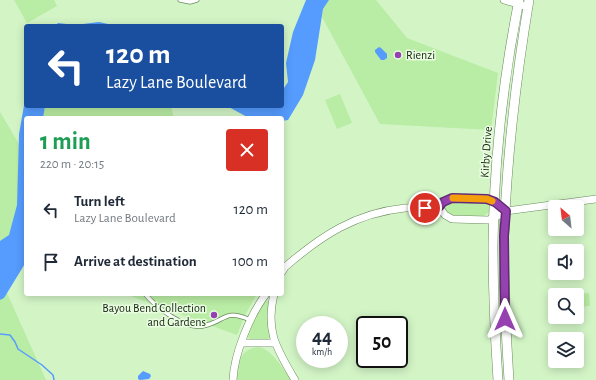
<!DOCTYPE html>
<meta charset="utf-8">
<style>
body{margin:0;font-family:"Alegreya Sans",sans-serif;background:#f6f6f7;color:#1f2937;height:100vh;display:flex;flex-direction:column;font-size:15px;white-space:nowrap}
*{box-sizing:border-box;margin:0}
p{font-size:13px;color:#747a83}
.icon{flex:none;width:22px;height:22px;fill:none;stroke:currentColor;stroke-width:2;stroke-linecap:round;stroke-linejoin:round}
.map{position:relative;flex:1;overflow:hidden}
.drawer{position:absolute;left:24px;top:116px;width:260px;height:180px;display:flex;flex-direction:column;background:#fff;border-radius:4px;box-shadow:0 2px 10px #0003}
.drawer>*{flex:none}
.hud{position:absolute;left:24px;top:24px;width:260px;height:84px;border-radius:4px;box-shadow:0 2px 10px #0003;background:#1a4fa0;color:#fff;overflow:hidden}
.needle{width:26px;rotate:332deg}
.controls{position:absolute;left:548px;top:200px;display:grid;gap:8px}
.controls a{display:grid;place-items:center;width:36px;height:36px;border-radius:4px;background:#fff;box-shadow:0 2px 10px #0003;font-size:20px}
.speed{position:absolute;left:296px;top:316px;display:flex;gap:8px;font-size:20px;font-weight:700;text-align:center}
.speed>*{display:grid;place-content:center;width:52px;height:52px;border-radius:50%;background:#fff;box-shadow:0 2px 10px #0003;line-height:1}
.speed small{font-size:10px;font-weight:400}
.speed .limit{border:2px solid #111;border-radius:6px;background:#fff;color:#111}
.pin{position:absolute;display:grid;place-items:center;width:34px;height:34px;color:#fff;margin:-17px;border:2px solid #fff;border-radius:50%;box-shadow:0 1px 4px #0007}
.me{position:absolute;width:44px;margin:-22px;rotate:0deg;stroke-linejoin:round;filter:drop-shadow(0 0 3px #0008)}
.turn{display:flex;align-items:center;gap:14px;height:84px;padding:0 16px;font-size:18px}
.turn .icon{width:52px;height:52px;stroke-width:2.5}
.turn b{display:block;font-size:28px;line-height:34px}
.round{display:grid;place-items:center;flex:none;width:42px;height:42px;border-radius:4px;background:#f6f6f7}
.overview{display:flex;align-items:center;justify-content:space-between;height:68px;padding:0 16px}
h1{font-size:24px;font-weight:700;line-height:30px;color:#1e9e55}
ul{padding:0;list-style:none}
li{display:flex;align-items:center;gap:12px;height:52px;padding:0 16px}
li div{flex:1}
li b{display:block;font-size:15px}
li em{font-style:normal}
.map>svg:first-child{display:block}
.green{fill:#b9eca4}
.water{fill:#559cfe}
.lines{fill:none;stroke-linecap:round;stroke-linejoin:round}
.stream{stroke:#559cfe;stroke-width:1.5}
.service-casing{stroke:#6b8a5f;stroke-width:5}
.minor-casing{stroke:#6b8a5f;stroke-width:8}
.secondary-casing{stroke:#6b8a5f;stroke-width:10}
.service{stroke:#fff;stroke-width:3.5}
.minor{stroke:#fff;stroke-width:7}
.secondary{stroke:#fff;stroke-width:9}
.route-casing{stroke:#612a72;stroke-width:10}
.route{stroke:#9541b0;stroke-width:7}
.slow{stroke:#f59e0b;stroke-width:7}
.poi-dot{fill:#9541b0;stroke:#eafee2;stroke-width:1.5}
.labels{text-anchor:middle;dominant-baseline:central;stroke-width:3;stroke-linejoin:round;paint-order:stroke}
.poi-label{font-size:12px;fill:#162211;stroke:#eafee2;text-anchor:start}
.street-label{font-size:12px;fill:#162211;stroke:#eafee2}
</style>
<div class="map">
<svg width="596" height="380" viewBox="0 0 596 380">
<rect width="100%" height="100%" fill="#d3f5c6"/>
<!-- green -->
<g class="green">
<polygon points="14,0 54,0 57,6 27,23"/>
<polygon points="329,0 376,0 407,38 498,73 491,130 380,124 322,17 323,9"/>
<polygon points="340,94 352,123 337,129 325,100"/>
<polygon points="45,106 171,106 174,118 43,118"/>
<polygon points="0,112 26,156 26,258 0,288"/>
<path d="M452,201L486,203L489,206L491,210L484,216L451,215C447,213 444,211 445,206Z"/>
<polygon points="7,293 46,380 0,380 0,300 3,298"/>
<polygon points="589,293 590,306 577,307 577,295 565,295"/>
<polygon points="125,294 257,294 245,315 237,335"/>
<path d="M267,301L269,302L268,323L270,337L267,340L250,339L247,336C251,327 258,304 267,301Z"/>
<path d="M258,347C271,348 284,370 291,380H237C238,363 239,350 258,347Z"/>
</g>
<!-- water -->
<g class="water">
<polygon points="306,0 329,0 323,9 315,60 303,95 288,120 282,121 282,118 249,118 227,106 282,106 282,91 288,82 286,63 293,32"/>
<polygon points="99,22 117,26 55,26 58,23 75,25"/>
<polygon points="379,47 381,48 387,54 387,58 384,60 381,60 375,52 375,50"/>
<polygon points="26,94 26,106 45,106 43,118 26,118 26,262 4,298 0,300 0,241 9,235 17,205 19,134"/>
<polygon points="143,371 150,374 151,376 149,379 140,380 138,379 138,376"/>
</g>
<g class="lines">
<!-- stream -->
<polyline class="stream" points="0,334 10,335 15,342 18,349 42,365 53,375 54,380"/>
<!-- service casing -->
<g class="service-casing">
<g id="service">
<polyline points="180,0 190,2 197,0"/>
<path d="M145,294C156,307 185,330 203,326C225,322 224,308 250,320"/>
</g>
</g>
<!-- minor casing -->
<g class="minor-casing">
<g id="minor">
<polyline points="504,0 528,7"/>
<polyline points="439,207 445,215 452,219 488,220 494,218 506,211 596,199"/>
<path d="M282,272L285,267C321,236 355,213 405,208C416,207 428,208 439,207L443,202L452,198L487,199L495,202L506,211"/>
<path d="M274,294C265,332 277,349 295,380"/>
<polyline points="242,343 275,343"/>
<path d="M233,380C234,354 250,315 266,294"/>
</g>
</g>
<!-- secondary casing -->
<g class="secondary-casing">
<g id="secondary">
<path d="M498,380C495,335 493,289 493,244C494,162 503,80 519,0"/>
<path d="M509,380C506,332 503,283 504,235C507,156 516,78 529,0"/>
</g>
</g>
<!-- service -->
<use href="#service" class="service"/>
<!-- minor -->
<use href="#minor" class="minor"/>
<!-- secondary -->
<use href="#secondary" class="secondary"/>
</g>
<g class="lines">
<!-- route casing -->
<g class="route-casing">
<polyline id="route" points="425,208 439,207 443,202 452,198 487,199 495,202 506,211 504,236 505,319"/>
</g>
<!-- route -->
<use href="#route" class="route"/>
<!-- slow -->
<polyline class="slow" points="453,198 487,199 492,201"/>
</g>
<!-- markers -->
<g class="poi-dot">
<circle cx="398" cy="55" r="4"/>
<circle cx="214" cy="315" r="4"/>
</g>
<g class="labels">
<!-- poi labels -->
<g class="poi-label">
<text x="406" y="55">Rienzi</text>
<text x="206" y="308" text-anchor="end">Bayou Bend Collection<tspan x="206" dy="14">and Gardens</tspan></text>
</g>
<!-- street labels -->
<g class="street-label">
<text transform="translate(486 152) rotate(-86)">Kirby Drive</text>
</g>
</g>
</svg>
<div class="controls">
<a><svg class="needle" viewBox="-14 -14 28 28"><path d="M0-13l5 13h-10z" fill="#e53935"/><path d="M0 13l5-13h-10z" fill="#747a83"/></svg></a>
<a><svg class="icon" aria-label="sound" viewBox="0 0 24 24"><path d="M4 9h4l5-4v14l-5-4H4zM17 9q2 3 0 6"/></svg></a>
<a><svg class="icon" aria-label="search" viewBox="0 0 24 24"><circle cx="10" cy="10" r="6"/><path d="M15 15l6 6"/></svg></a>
<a><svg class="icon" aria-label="layers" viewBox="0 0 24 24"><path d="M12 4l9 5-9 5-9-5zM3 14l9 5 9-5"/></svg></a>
</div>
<div class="speed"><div>44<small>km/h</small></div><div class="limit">50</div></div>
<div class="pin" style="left:425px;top:208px;background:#d93025"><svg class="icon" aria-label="arrive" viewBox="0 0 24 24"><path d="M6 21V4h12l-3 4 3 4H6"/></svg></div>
<svg class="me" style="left:505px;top:319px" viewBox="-20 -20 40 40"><path d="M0-17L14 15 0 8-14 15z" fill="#9541b0" stroke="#fff" stroke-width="4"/></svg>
<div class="hud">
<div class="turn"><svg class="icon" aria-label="left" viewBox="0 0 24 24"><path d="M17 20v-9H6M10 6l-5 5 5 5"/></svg><div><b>120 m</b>Lazy Lane Boulevard</div></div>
</div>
<section class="drawer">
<div class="overview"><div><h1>1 min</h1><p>220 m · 20:15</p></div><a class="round" style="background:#d93025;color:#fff"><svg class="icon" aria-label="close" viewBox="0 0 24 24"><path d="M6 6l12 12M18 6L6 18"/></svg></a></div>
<ul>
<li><svg class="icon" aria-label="left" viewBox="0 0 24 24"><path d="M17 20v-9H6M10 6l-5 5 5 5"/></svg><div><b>Turn left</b><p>Lazy Lane Boulevard</p></div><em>120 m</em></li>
<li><svg class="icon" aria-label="arrive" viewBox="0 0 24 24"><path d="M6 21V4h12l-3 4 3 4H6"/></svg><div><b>Arrive at destination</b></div><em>100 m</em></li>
</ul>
</section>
</div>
